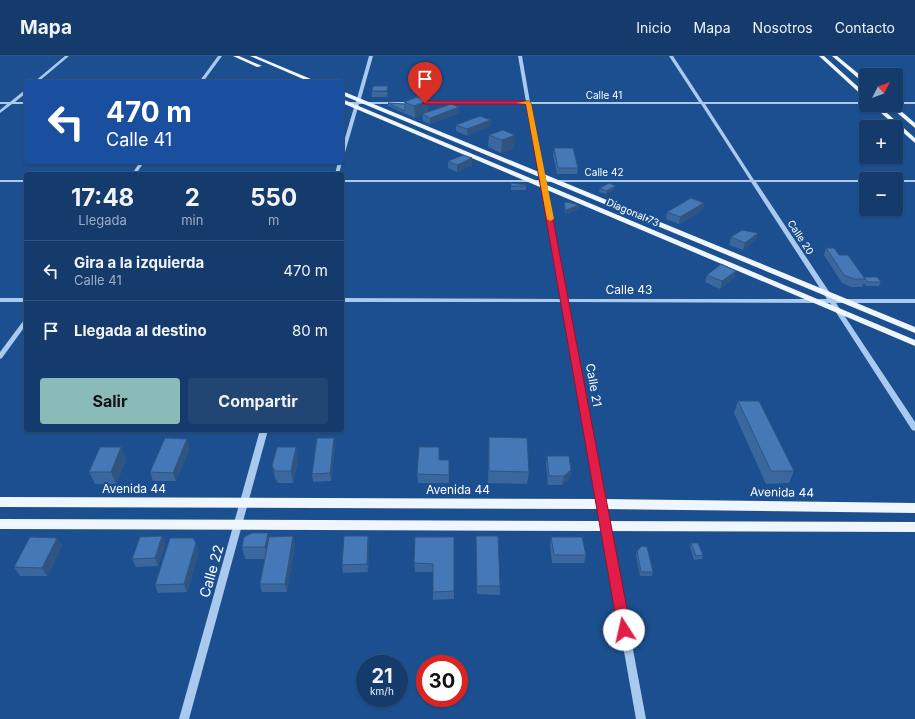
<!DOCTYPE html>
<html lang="es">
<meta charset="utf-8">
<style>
body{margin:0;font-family:Inter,sans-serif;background:#214673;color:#f1f3f6;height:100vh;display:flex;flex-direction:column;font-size:15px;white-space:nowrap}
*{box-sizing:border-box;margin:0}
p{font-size:13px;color:#9dadc1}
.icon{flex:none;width:22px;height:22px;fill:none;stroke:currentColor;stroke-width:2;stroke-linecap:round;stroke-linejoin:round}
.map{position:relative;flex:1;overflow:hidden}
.drawer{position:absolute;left:24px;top:116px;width:320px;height:260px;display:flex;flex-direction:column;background:#143b6b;border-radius:4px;box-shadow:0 1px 3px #0004,0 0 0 1px #33557e}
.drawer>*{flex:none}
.banner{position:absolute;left:24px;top:24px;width:320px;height:84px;border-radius:4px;box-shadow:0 1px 3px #0004,0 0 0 1px #33557e;background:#1a4fa0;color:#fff;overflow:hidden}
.needle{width:26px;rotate:48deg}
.controls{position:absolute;left:859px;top:12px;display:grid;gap:8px}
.controls a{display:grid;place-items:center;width:44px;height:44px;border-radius:4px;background:#143b6b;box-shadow:0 1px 3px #0004,0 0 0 1px #33557e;font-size:20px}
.speed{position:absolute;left:356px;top:599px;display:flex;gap:8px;font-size:20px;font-weight:700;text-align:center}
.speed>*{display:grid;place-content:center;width:52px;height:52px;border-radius:50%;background:#143b6b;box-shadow:0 1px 3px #0004,0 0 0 1px #33557e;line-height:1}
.speed small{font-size:10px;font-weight:400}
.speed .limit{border:6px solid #d22;background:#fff;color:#111}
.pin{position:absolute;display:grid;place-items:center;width:34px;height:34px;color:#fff;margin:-41px -17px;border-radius:50% 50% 50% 0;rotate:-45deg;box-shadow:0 0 4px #0007}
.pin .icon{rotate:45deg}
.me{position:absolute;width:44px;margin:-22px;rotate:350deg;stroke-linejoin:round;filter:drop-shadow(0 0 3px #0008)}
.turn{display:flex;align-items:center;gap:14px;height:84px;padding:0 16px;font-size:18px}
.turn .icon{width:52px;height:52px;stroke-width:2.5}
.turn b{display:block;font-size:28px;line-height:34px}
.eta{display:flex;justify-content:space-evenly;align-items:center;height:68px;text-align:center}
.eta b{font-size:24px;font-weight:700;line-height:28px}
.cta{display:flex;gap:8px;margin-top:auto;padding:8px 16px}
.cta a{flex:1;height:46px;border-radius:4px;background:#8bbbb9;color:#111;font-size:16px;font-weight:700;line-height:46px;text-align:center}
.cta a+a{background:#214673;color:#f1f3f6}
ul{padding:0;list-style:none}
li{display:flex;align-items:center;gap:12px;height:60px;padding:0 16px;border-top:1px solid #33557e}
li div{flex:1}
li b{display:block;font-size:15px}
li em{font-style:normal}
header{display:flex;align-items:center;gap:24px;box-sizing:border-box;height:56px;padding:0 20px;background:#143b6b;border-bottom:1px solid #33557e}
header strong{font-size:19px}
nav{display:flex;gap:22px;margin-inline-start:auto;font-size:14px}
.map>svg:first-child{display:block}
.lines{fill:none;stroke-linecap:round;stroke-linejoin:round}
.minor{fill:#a9c9ee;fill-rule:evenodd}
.major{fill:#f0f6ff;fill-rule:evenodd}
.wall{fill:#3a679d}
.shaded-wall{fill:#305480}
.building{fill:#4478b7;stroke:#305480}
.route{fill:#e11d48;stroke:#92132f}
.slow{fill:#f59e0b}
.labels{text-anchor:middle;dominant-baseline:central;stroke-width:4;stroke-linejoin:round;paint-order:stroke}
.far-street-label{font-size:10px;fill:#fff;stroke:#1b4f8f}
.street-label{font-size:12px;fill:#fff;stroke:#1b4f8f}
.near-street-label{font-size:14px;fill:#fff;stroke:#1b4f8f}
</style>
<header>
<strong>Mapa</strong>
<nav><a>Inicio</a><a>Mapa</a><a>Nosotros</a><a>Contacto</a></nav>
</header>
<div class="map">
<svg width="915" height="663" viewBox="0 0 915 663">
<rect width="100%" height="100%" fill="#1b4f8f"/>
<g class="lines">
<!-- minor -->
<g class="minor">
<polygon points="65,0 69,0 38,26 34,26"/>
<polygon points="218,0 222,0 203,26 199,26"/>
<path d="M369,0H373L360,46H526L518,0H522L530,46H699L669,0H673L703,46H866V48H705L754,124H866V126H756L834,243H915V247H836L915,366V375L912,374L830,247L568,246L646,663H636L562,246H342V242L561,243L541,126H342V124H540L527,48H359L344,100L342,101V92L355,48H342V46H356ZM531,48H701L750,124H545ZM545,126H751L827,243H567Z"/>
<polygon points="25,34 26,34 26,37 15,46 26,46 26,48 12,48 0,57 0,54 7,48 0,48 0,46 10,46"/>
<rect x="896" y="46" width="19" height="2"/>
<polygon points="140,106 144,106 136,118 132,118"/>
<polygon points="338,106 342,106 339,118 335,118"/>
<rect x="0" y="124" width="26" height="2"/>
<rect x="896" y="124" width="19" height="2"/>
<rect x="0" y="242" width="26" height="4"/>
<polygon points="26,263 26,269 2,302 0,303 0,296 24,264"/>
<polygon points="260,374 268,374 189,663 179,663"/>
</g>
<!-- major -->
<g class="major">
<polygon points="233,0 239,0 262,10 257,11"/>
<polygon points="250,0 256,0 318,26 310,26"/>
<polygon points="819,0 824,0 866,38 866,43"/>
<polygon points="832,0 837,0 866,24 866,29"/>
<polygon points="342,35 915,271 915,277 342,39"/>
<polygon points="342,43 915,284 915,290 342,47"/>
<polygon points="872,49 878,49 915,82 915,87"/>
<polygon points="888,49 894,49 915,67 915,72"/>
<polygon points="0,441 602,443 915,447 915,457 602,453 0,451"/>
<polygon points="0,463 915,466 915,476 0,473"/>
</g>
</g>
<!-- wall -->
<g class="wall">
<polygon points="372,35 388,36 387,41 372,41"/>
<polygon points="427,45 428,56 459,57 430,68 423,65 422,59 415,62 388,50 388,47 405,48 404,46"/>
<polygon points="491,64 490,70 467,80 456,75 456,69"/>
<polygon points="503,74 514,92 501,97 488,91 489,79"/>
<polygon points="554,92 578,112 577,118 557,118 553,99"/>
<polygon points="472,102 472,109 457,116 448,112 448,105"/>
<polygon points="511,127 526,129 526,134 511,134"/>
<polygon points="600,132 615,133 606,138 599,136"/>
<polygon points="564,147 579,153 566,158 564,150"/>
<polygon points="704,147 703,154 679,168 666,163 667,156"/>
<polygon points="758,177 756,184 743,194 729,189 731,181"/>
<polygon points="826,192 839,199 864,222 881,226 879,230 866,230 864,227 862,231 851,231 842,227 824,199"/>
<polygon points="736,215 734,222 720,233 705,226 707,219"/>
<polygon points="738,345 794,415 789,427 766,428 734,357"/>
<polygon points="489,381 529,416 527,428 488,427"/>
<polygon points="335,390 331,425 313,426 312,418"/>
<polygon points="121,391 126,403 116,428 95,428 89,416"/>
<polygon points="190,391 176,425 153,425 150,416"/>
<polygon points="296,391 298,403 293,427 278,427 275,422 272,410"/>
<polygon points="547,400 571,414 570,422 562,429 548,429 546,408"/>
<polygon points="439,404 449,413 449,427 418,427 417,418"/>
<polygon points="162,480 165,489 158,510 136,511 132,503"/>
<polygon points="293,480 295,488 287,536 262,536 260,528 265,503 245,503 242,491 269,481"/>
<polygon points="476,480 500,530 500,539 477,538"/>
<polygon points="454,481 454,543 433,544 433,516 415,516 414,507"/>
<polygon points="551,481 586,499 584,507 552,507 550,489"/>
<polygon points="57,482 62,490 47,520 20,520 14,511"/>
<polygon points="691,487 703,499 702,503 694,504 690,491"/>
<polygon points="369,488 368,516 343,517 342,509"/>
<polygon points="199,495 187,536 158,537 155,529"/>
<polygon points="637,495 653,516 652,520 640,520 636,499"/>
</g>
<!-- shaded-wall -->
<g class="shaded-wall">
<polygon points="388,30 388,36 387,41 387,35"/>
<polygon points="427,45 428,57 415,62 414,50"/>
<polygon points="459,51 459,57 430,68 430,62"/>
<polygon points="491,64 490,70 467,80 467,73"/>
<polygon points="515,79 514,92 501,97 502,84"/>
<polygon points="472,102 472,109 457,116 457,109"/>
<polygon points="616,130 615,133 606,138 606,135"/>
<polygon points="704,147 703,154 679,168 680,161"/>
<polygon points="579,149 579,153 566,158 566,154"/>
<polygon points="758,177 756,184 743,194 745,187"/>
<polygon points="736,215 734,222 720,233 722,225"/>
<polygon points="334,382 335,390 331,425 330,417"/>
<polygon points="187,383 190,391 176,425 173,417"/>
<polygon points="121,391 126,403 116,428 111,416"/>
<polygon points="296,391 298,403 293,427 291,415"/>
<polygon points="571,414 570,422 562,429 564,420"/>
<polygon points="268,477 271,489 268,503 265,491"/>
<polygon points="162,480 165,489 158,510 155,502"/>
<polygon points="293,480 295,488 287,536 285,528"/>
<polygon points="368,480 369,488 368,516 367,508"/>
<polygon points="57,482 62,490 47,520 42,512"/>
<polygon points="196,487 199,495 187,536 184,528"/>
</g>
<!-- building -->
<g class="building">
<polygon points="373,30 388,30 387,35 372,35"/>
<polygon points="417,41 427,45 414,50 404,46"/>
<polygon points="388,47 405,48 405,55"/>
<polygon points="451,48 459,51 430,62 422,58"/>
<polygon points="480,60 491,64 467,73 456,69"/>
<polygon points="503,74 515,79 502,84 489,79"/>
<polygon points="554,92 573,92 578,112 558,112"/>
<polygon points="463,99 472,102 457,109 448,105"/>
<polygon points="511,127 526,129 526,130 511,130"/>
<polygon points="609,127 616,130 606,135 600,132"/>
<polygon points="691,142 704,147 680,161 667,156"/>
<polygon points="568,146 579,149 566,154 564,147"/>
<polygon points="742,174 758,177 745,187 731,181"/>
<polygon points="826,192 834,192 839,199 848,199 865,223 854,223 844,219"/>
<polygon points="721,208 736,215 722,225 707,219"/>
<polygon points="864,221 877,221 881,226 868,226"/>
<polygon points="738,345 759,345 794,415 771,415"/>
<polygon points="489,381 527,382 529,416 489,415"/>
<polygon points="165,382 187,383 173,417 150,416"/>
<polygon points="317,382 334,382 330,417 312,418"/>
<polygon points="100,391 121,391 111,416 89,416"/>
<polygon points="277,391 296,391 291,415 275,415 272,410"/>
<polygon points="419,391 439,391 439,404 449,404 449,419 417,418"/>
<polygon points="547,400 569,400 571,414 564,420 549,420"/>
<polygon points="252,477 268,477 265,491 242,491 244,481"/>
<polygon points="162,480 155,502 132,503 140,481"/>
<polygon points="293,480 285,528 260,528 269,481"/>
<polygon points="344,480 368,480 367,508 342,509"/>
<polygon points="476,480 498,480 500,530 477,530"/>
<polygon points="30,481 57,482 42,512 14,511"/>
<polygon points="415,481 454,481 454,535 433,536 433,508 414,507"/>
<polygon points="551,481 582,481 586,499 554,499"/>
<polygon points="170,482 193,482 196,487 184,528 155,529"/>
<polygon points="691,487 698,487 703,499 696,500"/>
<polygon points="642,490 647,491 653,516 641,516 637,495"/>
</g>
<!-- route -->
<polygon class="route" points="529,45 531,47 631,574 629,578 624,579 620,578 618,574 526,48 425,48 422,47 425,45"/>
<!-- slow -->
<polygon class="slow" points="529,45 531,47 554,163 550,165 547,163 526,48 516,47"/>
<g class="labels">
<!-- far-street labels -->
<g class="far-street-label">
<text x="604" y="39">Calle 41</text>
<text x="604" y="116">Calle 42</text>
<text transform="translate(633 156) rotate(23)">Diagonal 73</text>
<text transform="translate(801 181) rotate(57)">Calle 20</text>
</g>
<!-- street labels -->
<g class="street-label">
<text x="629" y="233">Calle 43</text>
<text transform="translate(594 329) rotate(80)">Calle 21</text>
<text x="134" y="432">Avenida 44</text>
<text x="458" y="433">Avenida 44</text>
<text transform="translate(782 436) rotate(1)">Avenida 44</text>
</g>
<!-- near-street labels -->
<g class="near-street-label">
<text transform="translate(211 515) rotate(-74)">Calle 22</text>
</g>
</g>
</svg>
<div class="controls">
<a><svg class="needle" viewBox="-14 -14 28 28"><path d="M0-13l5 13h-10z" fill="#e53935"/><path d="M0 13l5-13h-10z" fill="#9dadc1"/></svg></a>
<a>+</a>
<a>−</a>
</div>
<div class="speed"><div>21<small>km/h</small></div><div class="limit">30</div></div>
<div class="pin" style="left:425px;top:47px;background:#d93025"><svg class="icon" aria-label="arrive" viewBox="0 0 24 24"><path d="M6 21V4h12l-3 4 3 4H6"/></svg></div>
<svg class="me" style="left:624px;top:574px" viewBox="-20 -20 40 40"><circle r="19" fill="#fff"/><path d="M0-13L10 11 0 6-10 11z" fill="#e11d48"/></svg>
<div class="banner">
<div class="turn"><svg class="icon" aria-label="left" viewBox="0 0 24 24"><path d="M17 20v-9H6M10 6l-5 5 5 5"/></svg><div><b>470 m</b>Calle 41</div></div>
</div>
<section class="drawer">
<div class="eta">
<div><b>17:48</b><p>Llegada</p></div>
<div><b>2</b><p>min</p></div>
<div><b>550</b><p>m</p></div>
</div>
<ul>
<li><svg class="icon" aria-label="left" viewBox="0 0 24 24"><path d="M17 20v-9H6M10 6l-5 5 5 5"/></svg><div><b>Gira a la izquierda</b><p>Calle 41</p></div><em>470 m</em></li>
<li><svg class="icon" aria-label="arrive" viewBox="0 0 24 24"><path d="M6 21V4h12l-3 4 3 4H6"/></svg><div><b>Llegada al destino</b></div><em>80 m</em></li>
</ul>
<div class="cta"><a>Salir</a><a>Compartir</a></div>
</section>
</div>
